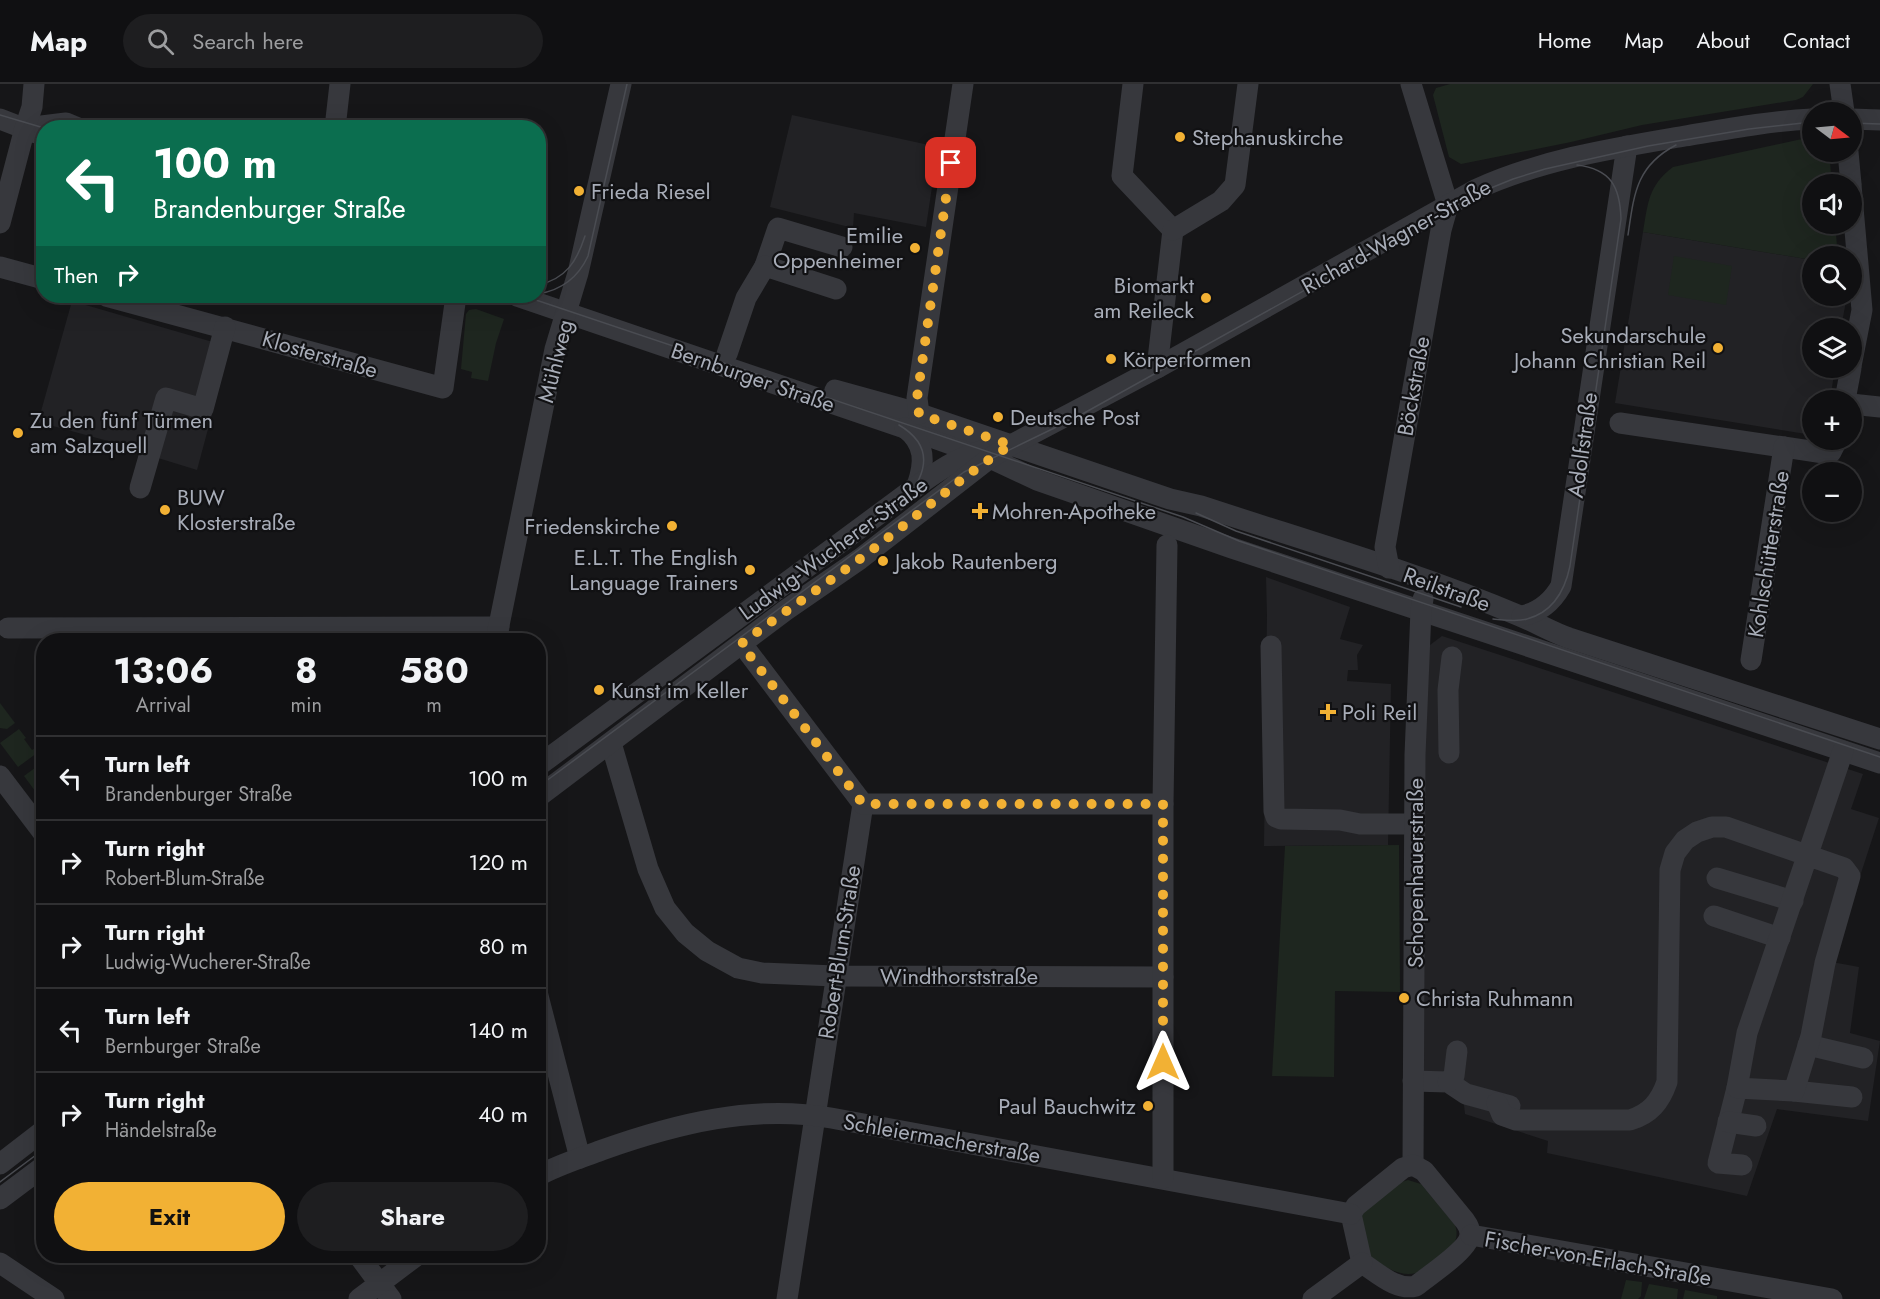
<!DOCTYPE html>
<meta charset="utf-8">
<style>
body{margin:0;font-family:Jost,sans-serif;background:#1e1e20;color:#f1f3f6;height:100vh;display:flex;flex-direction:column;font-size:22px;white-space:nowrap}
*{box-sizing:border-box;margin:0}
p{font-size:20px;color:#9c9d9f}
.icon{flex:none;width:33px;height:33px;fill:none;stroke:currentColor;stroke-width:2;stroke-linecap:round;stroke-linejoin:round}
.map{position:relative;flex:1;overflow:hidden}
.sheet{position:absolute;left:36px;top:549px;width:510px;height:630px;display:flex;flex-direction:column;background:#101012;border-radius:24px;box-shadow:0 6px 24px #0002,0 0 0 2px #303032}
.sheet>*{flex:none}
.top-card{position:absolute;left:36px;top:36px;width:510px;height:183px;border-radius:24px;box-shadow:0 6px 24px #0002,0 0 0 2px #303032;background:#0b6e4f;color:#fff;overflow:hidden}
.needle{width:39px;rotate:106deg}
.controls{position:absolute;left:1802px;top:18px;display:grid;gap:12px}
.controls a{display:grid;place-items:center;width:60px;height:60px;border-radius:50%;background:#101012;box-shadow:0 6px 24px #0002,0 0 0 2px #303032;font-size:30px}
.pin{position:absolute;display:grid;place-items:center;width:51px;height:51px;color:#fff;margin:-26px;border-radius:12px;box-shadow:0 3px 9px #0006}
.me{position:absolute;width:66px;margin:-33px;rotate:0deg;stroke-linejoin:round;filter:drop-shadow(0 0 4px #0008)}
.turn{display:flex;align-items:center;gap:21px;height:126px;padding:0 18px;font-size:27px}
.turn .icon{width:78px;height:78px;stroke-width:2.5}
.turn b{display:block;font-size:42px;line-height:51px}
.then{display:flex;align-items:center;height:57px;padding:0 18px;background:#0003;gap:12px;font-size:22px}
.eta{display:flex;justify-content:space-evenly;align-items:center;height:102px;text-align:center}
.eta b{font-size:36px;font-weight:700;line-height:42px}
.cta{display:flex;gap:12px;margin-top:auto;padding:12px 18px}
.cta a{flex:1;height:69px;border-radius:36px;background:#f2b134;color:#111;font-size:24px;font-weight:700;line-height:69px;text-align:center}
.cta a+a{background:#1e1e20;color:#f1f3f6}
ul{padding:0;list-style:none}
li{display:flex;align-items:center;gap:18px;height:84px;padding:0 18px;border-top:2px solid #303032}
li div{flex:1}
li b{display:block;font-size:22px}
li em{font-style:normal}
header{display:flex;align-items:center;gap:36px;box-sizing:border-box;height:84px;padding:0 30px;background:#101012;border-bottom:2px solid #303032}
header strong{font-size:28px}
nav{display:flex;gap:33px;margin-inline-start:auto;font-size:21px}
.search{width:420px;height:54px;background:#1e1e20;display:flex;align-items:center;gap:15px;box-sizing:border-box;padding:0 21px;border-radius:33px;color:#9c9d9f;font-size:22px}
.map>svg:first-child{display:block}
.built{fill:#222225}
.green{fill:#1e261f}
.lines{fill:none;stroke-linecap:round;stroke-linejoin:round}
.minor{stroke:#37383d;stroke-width:21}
.tram{stroke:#4a4c52;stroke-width:1.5}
.route{stroke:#f2b134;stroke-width:10;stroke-dasharray:0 18}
.poi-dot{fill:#f2b134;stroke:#111113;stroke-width:2}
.labels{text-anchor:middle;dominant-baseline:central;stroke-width:4.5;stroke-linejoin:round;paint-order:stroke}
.poi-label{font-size:22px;fill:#a8adb8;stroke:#111113;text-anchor:start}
.street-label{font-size:22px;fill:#a8adb8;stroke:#111113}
</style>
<header>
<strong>Map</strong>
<div class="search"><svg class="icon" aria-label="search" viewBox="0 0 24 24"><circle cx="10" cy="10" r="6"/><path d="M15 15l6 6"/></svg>Search here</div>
<nav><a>Home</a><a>Map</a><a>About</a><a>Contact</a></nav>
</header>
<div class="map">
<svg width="1880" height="1215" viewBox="0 0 1880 1215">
<rect width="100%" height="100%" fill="#161618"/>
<!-- built -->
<g class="built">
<polygon points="792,31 938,63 926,143 854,129 853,144 770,123"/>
<polygon points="1643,148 1812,176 1812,212 1847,212 1841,244 1812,244 1812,284 1835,284 1830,316 1812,316 1812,351 1615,319"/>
<polygon points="72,217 230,263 197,386 145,370 145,367 38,338"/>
<polygon points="1266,493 1350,523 1340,555 1363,561 1357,571 1358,586 1348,586 1347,597 1391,600 1388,761 1264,762 1267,531"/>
<polygon points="1442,552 1863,690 1851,725 1879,734 1832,878 1859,883 1850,949 1880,957 1868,1037 1777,1025 1747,1112 1547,1069 1548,1057 1465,1030 1463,1012 1422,1000 1426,564"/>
</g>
<!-- green -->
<g class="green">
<polygon points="1450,0 1813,0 1803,13 1796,16 1642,41 1571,58 1461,80 1449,73 1433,11 1436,4"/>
<path d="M1811,53L1812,68H1829L1832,100H1812V140H1835L1838,172H1812V176L1643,148C1648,119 1648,102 1673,83Z"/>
<polygon points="1674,172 1732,182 1726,221 1668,211"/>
<polygon points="476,225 504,235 496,259 488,297 471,294 472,288 461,285 466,230 469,226"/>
<polygon points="0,619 15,639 7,645 0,644"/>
<polygon points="19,645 26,654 24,655 32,666 34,665 37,669 18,683 0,659"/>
<polygon points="43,678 43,707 38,711 24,692"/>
<polygon points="1399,761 1400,908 1335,907 1334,993 1272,992 1285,762"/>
<path d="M1408,1096L1421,1100L1455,1141C1458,1150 1457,1156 1451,1164L1416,1189C1399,1193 1385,1183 1371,1173L1359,1129L1401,1098Z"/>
<polygon points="1626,1196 1642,1198 1641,1212 1638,1215 1621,1215"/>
<polygon points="1649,1200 1678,1205 1677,1215 1644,1215"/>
<polygon points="1685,1206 1717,1212 1717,1215 1683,1215"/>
</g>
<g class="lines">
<!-- minor -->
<g class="minor">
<polyline points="1133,0 1122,92 1173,146 1157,284"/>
<polyline points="1840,0 1844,28"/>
<polyline points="0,35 36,49"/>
<polyline points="1851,35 1880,36"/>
<polyline points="25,44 66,39 78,44"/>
<polyline points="335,44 340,0"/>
<polyline points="1848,68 1851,100"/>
<polyline points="1851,101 1862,226 1851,282"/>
<polyline points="0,139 25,44 32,23 34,0"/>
<polyline points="1173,146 1221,117 1235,101 1248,0"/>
<polyline points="765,182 778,144 842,163"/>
<polyline points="0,183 44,195"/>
<polyline points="106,212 443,304 456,212"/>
<polyline points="517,212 934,354 990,374 1037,396 1232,464 1880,679"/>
<polyline points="727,270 746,214 765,182 836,205"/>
<path d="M835,306L911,327L1170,415L1201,422C1307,457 1416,488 1520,532C1537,539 1552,548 1569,554L1880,655"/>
<polyline points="1845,316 1851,284"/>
<polyline points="1851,320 1880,323"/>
<polyline points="919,330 917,314 963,0"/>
<polyline points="1620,339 1824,369 1831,368 1837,356"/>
<path d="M905,344C926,360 925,379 917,402"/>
<polyline points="140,404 166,314 203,325 225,243"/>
<polyline points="1389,484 1385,463 1441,146 1448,121 1411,0"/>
<path d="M1522,532C1540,528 1552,518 1561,502L1627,62"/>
<polyline points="8,544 499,543"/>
<polyline points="496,556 555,265 578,189 621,0"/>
<polyline points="742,560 863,720 787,1215"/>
<polyline points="1271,562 1274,727 1276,733 1281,735 1340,736 1360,740 1415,740"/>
<polyline points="1751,576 1784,363"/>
<polyline points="611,659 648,785 665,824 685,849 707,867 738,884 762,889 835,892 1163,893"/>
<polyline points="1449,669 1448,606 1452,573"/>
<path d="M538,682L917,402C938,387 957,374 981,367"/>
<polyline points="0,692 44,750"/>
<path d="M538,713L786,526L860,475L990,374L1011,361L1157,284L1477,105C1543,75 1615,64 1685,52C1727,45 1770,37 1812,35"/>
<polyline points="863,720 1163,720"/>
<polyline points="1717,794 1793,817"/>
<polyline points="1714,832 1780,854"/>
<polyline points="538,912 580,1074"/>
<polyline points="1808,961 1863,974"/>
<polyline points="1413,997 1448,998 1466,1010 1510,1022"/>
<polyline points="1448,998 1454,992 1457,967"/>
<polyline points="1737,1004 1718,1079 1742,1081"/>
<polyline points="1794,1007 1852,1013"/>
<path d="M1497,1019L1502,1031L1516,1036H1630C1650,1030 1660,1018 1667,998L1670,786L1675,769L1685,756L1697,748L1712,743H1726L1844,784L1850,792L1825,879L1811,952L1794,1007L1737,1004L1747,949L1843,667"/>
<polyline points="1728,1038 1756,1042"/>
<polyline points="0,1080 44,1046"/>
<polyline points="1413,1081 1415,671 1421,526 1423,515"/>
<path d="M1413,1081L1424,1087L1465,1137C1468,1141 1470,1145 1470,1150C1470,1165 1428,1192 1416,1202C1396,1207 1378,1189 1362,1179L1351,1130L1356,1122L1403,1084Z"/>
<path d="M538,1092C558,1081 581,1074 602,1066C675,1040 754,1020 831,1034L1351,1130"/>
<polyline points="1163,1094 1163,720 1167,461"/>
<polyline points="0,1115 44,1082"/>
<polyline points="1471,1151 1832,1215"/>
<polyline points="359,1172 391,1215"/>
<polyline points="0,1179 54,1215"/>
<polyline points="359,1215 416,1172"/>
<polyline points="1313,1215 1362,1179"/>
</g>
<!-- tram -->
<g class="tram">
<polyline points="0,31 44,44"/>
<polyline points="1851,39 1880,40"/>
<path d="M1628,151C1634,110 1636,82 1676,61"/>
<path d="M538,201C566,195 577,177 585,152"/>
<path d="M538,210C562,206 578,194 588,172L627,0"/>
<polyline points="524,212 1183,433 1239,457 1880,673"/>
<polyline points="1196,429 1236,447 1461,523"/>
<path d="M893,430C920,402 943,367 899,341"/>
<path d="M1493,535C1504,536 1517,538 1527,535C1553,528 1565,506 1570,482L1621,135C1620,103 1611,85 1577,81"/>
<polyline points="538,703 964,388 1077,333 1481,108 1513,95 1545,85 1648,62 1749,45 1812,38"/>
<polyline points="0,1098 44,1065"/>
</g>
</g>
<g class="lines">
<!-- route -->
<path class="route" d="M951,79L917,314L919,330L1011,361C968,388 931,421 890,452C842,490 790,523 741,560L863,720H1163V978"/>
</g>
<!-- markers -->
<g class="poi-dot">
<circle cx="1180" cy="53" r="6"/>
<circle cx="579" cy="107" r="6"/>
<circle cx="915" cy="164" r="6"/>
<circle cx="1206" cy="214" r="6"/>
<circle cx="1718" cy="264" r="6"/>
<circle cx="1111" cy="275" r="6"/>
<circle cx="998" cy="333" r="6"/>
<circle cx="18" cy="349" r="6"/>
<circle cx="165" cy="426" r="6"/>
<path d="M977 418h6v6h6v6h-6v6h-6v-6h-6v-6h6z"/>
<circle cx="672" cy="442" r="6"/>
<circle cx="883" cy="477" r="6"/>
<circle cx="750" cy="486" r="6"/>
<circle cx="599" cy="606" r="6"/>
<path d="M1325 619h6v6h6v6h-6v6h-6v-6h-6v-6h6z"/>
<circle cx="1404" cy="914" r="6"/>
<circle cx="1148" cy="1022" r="6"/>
</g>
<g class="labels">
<!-- poi labels -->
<g class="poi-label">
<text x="1192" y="53">Stephanuskirche</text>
<text x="591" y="107">Frieda Riesel</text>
<text x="903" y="151" text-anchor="end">Emilie<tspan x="903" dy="25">Oppenheimer</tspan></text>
<text x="1194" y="201" text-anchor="end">Biomarkt<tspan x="1194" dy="25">am Reileck</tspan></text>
<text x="1706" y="251" text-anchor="end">Sekundarschule<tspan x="1706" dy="25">Johann Christian Reil</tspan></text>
<text x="1123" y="275">Körperformen</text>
<text x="1010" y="333">Deutsche Post</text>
<text x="30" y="336">Zu den fünf Türmen<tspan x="30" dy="25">am Salzquell</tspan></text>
<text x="177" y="413">BUW<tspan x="177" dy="25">Klosterstraße</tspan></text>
<text x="992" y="427">Mohren-Apotheke</text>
<text x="660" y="442" text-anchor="end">Friedenskirche</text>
<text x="738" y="473" text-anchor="end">E.L.T. The English<tspan x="738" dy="25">Language Trainers</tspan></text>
<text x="895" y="477">Jakob Rautenberg</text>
<text x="611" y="606">Kunst im Keller</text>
<text x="1342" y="628">Poli Reil</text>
<text x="1416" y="914">Christa Ruhmann</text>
<text x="1136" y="1022" text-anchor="end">Paul Bauchwitz</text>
</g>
<!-- street labels -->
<g class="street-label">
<text transform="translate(1396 152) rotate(-29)">Richard-Wagner-Straße</text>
<text transform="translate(320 270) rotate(16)">Klosterstraße</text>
<text transform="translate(555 277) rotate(-76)">Mühlweg</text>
<text transform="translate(753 293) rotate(19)">Bernburger Straße</text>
<text transform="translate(1413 302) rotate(-80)">Böckstraße</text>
<text transform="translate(1582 361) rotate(-82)">Adolfstraße</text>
<text transform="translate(833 464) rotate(-36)">Ludwig-Wucherer-Straße</text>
<text transform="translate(1768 470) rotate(-81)">Kohlschütterstraße</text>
<text transform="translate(1447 505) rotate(20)">Reilstraße</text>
<text transform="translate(1415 789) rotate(-90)">Schopenhauerstraße</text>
<text transform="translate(839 868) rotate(-81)">Robert-Blum-Straße</text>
<text x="959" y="892">Windthorststraße</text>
<text transform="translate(942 1054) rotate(10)">Schleiermacherstraße</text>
<text transform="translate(1598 1174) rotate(10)">Fischer-von-Erlach-Straße</text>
</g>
</g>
</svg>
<div class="controls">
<a><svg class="needle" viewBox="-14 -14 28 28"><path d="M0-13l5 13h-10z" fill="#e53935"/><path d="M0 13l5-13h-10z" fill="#9c9d9f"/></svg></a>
<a><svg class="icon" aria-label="sound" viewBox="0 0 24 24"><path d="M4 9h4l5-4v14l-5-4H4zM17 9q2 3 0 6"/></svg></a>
<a><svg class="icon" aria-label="search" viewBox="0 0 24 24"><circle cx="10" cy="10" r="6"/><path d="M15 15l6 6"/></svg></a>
<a><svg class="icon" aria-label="layers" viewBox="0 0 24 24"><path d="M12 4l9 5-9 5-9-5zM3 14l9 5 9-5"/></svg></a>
<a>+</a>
<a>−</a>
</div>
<div class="pin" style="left:951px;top:79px;background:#d93025"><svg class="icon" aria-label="arrive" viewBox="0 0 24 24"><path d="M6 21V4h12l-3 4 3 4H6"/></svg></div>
<svg class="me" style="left:1163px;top:978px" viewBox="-20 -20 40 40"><path d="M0-17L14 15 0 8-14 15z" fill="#f2b134" stroke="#fff" stroke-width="4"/></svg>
<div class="top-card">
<div class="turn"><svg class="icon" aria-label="left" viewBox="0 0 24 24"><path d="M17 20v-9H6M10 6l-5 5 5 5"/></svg><div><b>100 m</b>Brandenburger Straße</div></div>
<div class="then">Then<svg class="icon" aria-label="right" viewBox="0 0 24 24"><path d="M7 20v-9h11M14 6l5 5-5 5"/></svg></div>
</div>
<section class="sheet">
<div class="eta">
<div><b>13:06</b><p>Arrival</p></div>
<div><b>8</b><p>min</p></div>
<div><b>580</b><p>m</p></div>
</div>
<ul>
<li><svg class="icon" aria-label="left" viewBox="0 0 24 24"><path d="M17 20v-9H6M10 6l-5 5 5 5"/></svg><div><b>Turn left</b><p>Brandenburger Straße</p></div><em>100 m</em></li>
<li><svg class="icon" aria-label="right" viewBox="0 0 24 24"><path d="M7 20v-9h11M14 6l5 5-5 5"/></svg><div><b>Turn right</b><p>Robert-Blum-Straße</p></div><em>120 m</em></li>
<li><svg class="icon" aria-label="right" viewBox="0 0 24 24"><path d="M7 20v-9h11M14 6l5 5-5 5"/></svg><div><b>Turn right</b><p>Ludwig-Wucherer-Straße</p></div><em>80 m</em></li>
<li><svg class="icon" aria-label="left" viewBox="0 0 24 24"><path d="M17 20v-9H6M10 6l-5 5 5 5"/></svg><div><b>Turn left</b><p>Bernburger Straße</p></div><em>140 m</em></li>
<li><svg class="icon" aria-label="right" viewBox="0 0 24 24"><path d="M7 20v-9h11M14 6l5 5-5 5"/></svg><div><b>Turn right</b><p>Händelstraße</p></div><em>40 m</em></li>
</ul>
<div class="cta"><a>Exit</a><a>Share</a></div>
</section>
</div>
